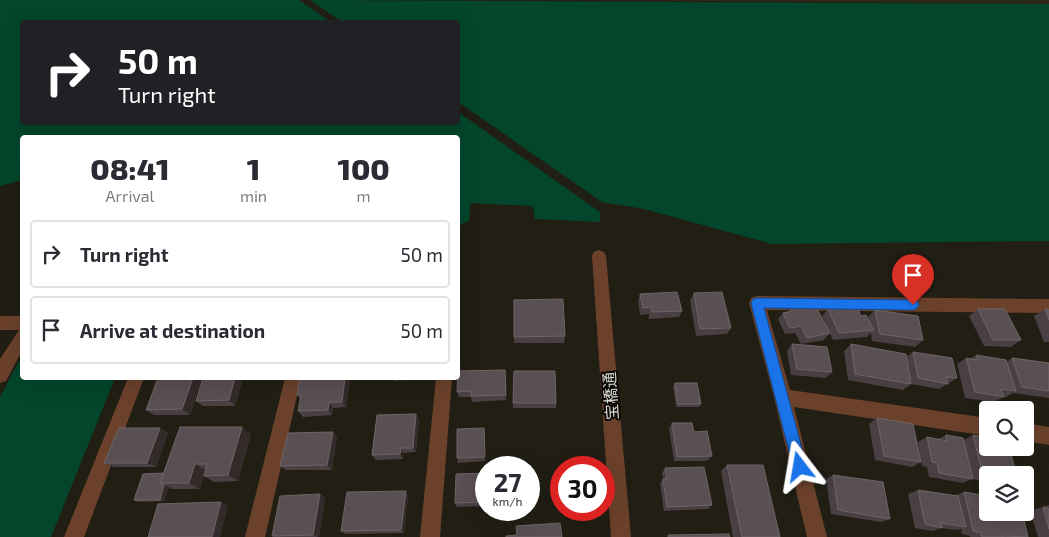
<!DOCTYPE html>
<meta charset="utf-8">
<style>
body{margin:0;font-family:"Exo 2","Noto Sans JP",sans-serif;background:#f7f7f7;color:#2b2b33;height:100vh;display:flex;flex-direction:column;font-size:19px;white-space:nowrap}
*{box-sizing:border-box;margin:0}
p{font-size:16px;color:#7c7c81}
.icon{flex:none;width:28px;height:28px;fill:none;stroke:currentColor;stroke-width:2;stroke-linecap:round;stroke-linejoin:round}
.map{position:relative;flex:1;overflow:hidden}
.panel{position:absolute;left:20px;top:135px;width:440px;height:245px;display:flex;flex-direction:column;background:#fff;border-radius:5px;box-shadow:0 5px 20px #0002}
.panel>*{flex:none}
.banner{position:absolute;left:20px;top:20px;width:440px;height:105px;border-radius:5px;box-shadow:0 5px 20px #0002;background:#202124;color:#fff;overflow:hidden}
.fabs{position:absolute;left:979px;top:401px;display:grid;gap:10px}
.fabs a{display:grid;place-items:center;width:55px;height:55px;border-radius:5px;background:#fff;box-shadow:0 5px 20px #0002;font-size:25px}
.speed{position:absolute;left:475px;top:456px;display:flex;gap:10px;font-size:25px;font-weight:700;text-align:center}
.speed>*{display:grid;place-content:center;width:65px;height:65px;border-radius:50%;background:#fff;box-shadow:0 5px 20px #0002;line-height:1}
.speed small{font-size:12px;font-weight:400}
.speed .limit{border:8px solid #d22;background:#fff;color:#111}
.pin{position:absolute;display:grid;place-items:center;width:42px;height:42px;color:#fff;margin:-51px -21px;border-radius:50% 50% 50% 0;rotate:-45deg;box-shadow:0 0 5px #0007}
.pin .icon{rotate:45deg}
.me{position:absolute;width:55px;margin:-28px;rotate:346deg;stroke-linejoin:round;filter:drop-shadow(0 0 4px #0008)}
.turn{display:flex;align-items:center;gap:18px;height:105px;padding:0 15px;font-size:22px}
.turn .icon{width:65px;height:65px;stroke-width:2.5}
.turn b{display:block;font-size:35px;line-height:42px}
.eta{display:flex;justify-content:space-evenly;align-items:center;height:85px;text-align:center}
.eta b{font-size:30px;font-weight:800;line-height:35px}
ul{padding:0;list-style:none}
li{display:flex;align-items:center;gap:15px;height:68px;margin:0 10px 8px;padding:0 5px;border:2px solid #e1e1e2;border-radius:5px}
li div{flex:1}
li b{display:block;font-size:19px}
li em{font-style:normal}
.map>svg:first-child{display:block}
.built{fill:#2c2617}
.green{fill:#03462b}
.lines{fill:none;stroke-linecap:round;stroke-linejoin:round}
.minor{fill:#6b412b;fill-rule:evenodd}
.wall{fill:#4a3f43}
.shaded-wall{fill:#332b2a}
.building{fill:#5a4f52;stroke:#6e6566}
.route{fill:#1a73e8;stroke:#114b97}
.labels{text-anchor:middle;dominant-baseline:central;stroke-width:4;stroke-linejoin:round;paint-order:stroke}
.street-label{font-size:16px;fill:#dcdad3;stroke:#090805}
</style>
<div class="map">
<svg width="1049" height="537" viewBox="0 0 1049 537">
<rect width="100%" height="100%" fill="#211e14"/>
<!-- built -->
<polygon class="built" points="575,0 1049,0 1049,4"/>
<!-- green -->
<g class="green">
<polygon points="0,0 299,0 331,22 22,22 22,122 458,122 458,112 600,212 600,222 535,219 533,206 470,203 469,221 458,225 458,138 22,138 22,180 0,186"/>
<polygon points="310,0 1049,4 1049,241 772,244 644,209 602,202 458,102 458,22 342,22"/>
<polygon points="22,356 22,378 115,378 51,537 0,537 0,397"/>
</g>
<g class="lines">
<!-- minor -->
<g class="minor">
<polygon points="599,250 604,252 606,256 631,537 611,537 592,256 594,252"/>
<polygon points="757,296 1049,299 1049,313 767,310 790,390 988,418 988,436 794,407 827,537 807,537 774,397 749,303 751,298"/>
<polygon points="0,316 22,316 22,351 6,381 0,383 0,359 19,330 0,330"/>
<polygon points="128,378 144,378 84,537 64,537"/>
<polygon points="285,378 301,378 265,537 245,537"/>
<polygon points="436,378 452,378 440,537 420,537"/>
<polygon points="1025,423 1049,427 1049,445 1025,441"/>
</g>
</g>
<!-- wall -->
<g class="wall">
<polygon points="694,293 731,328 727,334 696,336 690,300"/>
<polygon points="640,294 682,311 679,317 649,319 649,314 640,315 638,301"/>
<polygon points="514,300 565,336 564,343 514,343"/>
<polygon points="791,309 830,333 824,340 801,344 795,333 785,334 778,319 783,313 789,312"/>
<polygon points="828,309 861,316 869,320 868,317 875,310 923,340 915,347 872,341 871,333 867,337 833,340 822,316"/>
<polygon points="978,309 1021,340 1011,347 984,346 969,316"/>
<polygon points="1045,309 1049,310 1049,342 1044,342 1034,316"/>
<polygon points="792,344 832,372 826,378 791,375 787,351"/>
<polygon points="851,344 906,357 913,352 957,378 939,389 911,384 903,390 848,380 844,351"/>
<polygon points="976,355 1007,362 1012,358 1049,363 1049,398 1013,393 1006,397 1004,397 993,402 965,398 957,364 966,358 970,359"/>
<polygon points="506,376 506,400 472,402 471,397 459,397 457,392"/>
<polygon points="158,378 202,378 190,415 154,415 146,410"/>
<polygon points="203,378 243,378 235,406 203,406 196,401"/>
<polygon points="350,378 346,407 333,408 332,415 303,417 298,411 301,400 297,395"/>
<polygon points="393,378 424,378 424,379 394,381"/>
<polygon points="675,383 701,404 699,407 676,407 673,386"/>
<rect x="513" y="403" width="43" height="5"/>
<polygon points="416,414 419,419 416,452 403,453 403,459 376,460 372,455"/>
<polygon points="877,418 921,462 912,467 875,460 869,424"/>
<polygon points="672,423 694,432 712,456 707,461 674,461 669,428"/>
<polygon points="160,428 168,433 156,467 114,467 104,463"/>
<polygon points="484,428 485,433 485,461 458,463 457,458"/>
<polygon points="251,434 238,481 214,482 204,476 200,489 172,489 169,487 164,501 138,502 134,500 163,473"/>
<polygon points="946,435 964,440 973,435 988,475 988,482 972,479 963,483 929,477 927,467 922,466 918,442 927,437 938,439"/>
<polygon points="337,437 332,470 286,470 280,466"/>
<polygon points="727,465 780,537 733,537 721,471"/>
<polygon points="665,468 712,505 708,509 664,511 660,483 663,479 662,473"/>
<polygon points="486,473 486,506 457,507 455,503"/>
<polygon points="833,475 890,519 881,522 831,514 826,479"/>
<polygon points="918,490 954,496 964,492 1028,537 970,537 970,536 962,534 961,529 955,530 941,528 932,531 915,528 908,494"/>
<polygon points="320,494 325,498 319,537 275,537 272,536"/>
<polygon points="408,495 404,533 346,534 341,531"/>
<polygon points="1049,505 1049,537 1038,537 1030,511"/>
</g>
<!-- shaded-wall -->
<g class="shaded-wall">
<polygon points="193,378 202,378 190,415 182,409"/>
<polygon points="235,378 243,378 235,406 229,400"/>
<polygon points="345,378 350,378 346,407 342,402"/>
<polygon points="329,402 333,408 332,415 328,410"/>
<polygon points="416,414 419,419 416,452 413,448"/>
<polygon points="242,427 251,434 238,481 228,475"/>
<polygon points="160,428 168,433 156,467 147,463"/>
<polygon points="333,432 337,437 332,470 327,465"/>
<polygon points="401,448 403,453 403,459 400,454"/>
<polygon points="195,464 206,470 200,489 189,483"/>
<polygon points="164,485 169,487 164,501 160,500"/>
<polygon points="406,491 408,495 404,533 401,530"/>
<polygon points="320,494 325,498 319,537 318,537 313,535"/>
<polygon points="221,502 228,506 220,537 212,537"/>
</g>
<!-- building -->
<g class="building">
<polygon points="677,292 682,311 652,312 651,307 643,308 640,294"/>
<polygon points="722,292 731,328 700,329 694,293"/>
<polygon points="563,299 565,336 514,337 514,300"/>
<polygon points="815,305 830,333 807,338 801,326 790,328 783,313 792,311 791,309"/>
<polygon points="857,307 861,316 866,315 874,330 839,333 828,309"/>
<polygon points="978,309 1005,309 1021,340 993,340"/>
<polygon points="1045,309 1049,310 1049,320"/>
<polygon points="875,310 918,316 923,340 880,334"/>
<polygon points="792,344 827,347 832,372 797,369"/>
<polygon points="851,344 906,354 911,384 855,374"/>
<polygon points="913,352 952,358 957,378 946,377 948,384 918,378"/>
<polygon points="976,355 1006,360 1016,391 1001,389 1004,397 975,392 966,358 978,360"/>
<polygon points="1012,358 1049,363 1049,391 1022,387"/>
<polygon points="505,370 506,395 471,396 471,391 457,392 458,371"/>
<polygon points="514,371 555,371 556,403 513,403"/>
<polygon points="158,378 193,378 182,409 146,410"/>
<polygon points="203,378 235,378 229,400 196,401"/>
<polygon points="300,378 345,378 342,402 329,402 328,410 298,411 301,395 297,395"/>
<polygon points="675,383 697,383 701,404 678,404"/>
<polygon points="416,414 413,448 401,448 400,454 372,455 377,415"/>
<polygon points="877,418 913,424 921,462 884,456"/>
<polygon points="672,423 692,423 694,432 707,431 712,456 677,457"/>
<polygon points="180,427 242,427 228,475 204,476 207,464 195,464 189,483 160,483"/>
<polygon points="119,428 160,428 147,463 104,463"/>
<polygon points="484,428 485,457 457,458 457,429"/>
<polygon points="333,432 327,465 280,466 288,433"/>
<polygon points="946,435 963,438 973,479 939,473 937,463 932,462 927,437 947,441"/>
<polygon points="973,435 988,438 988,448 1009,448 1017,475 988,475 988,476 983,475"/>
<polygon points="727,465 763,465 780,537 742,537"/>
<polygon points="704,467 712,505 667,507 663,479 667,479 665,468"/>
<polygon points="163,473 160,483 164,485 160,500 134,500 143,474"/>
<polygon points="486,473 486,502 455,503 456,474"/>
<polygon points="833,475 883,482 890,519 838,510"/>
<polygon points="918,490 958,496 966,527 941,523 942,528 925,524"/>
<polygon points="406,491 401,530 341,531 347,492"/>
<polygon points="964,492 988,496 988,512 1022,512 1028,537 1003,536 1003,537 982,537 981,533 973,531"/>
<polygon points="320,494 313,535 272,536 280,496"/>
<polygon points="221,502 212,537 148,537 158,504"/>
<polygon points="1043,507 1049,509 1049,529"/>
<polygon points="560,523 562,537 506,537 506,536 517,535 516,526"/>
<polygon points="729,534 730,537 668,537 668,535"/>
</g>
<!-- route -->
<polygon class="route" points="757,298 913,300 917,301 919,305 917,308 913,310 764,308 807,467 805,472 800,474 795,472 793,467 751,303 753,299"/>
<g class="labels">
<!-- street labels -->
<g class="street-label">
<text transform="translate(610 396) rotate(-94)">宝橋通</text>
</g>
</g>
</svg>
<div class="fabs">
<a><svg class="icon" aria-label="search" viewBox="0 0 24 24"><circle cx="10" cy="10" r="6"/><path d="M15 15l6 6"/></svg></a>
<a><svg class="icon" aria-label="layers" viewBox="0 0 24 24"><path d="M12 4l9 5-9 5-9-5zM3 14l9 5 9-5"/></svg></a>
</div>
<div class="speed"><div>27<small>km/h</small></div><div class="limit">30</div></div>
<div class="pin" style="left:913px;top:305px;background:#d93025"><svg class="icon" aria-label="arrive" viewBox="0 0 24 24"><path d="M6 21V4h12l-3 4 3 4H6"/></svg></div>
<svg class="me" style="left:800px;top:467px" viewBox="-20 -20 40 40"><path d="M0-17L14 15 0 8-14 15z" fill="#1a73e8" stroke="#fff" stroke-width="4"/></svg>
<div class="banner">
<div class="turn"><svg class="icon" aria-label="right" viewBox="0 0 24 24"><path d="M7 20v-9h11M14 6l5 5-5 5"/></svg><div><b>50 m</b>Turn right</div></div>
</div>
<section class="panel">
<div class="eta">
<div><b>08:41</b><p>Arrival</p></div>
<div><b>1</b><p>min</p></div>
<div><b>100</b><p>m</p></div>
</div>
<ul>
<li><svg class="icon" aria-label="right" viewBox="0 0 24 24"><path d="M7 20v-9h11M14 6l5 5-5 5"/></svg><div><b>Turn right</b></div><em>50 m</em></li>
<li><svg class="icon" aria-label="arrive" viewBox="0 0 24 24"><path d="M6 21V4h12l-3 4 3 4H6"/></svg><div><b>Arrive at destination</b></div><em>50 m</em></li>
</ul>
</section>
</div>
